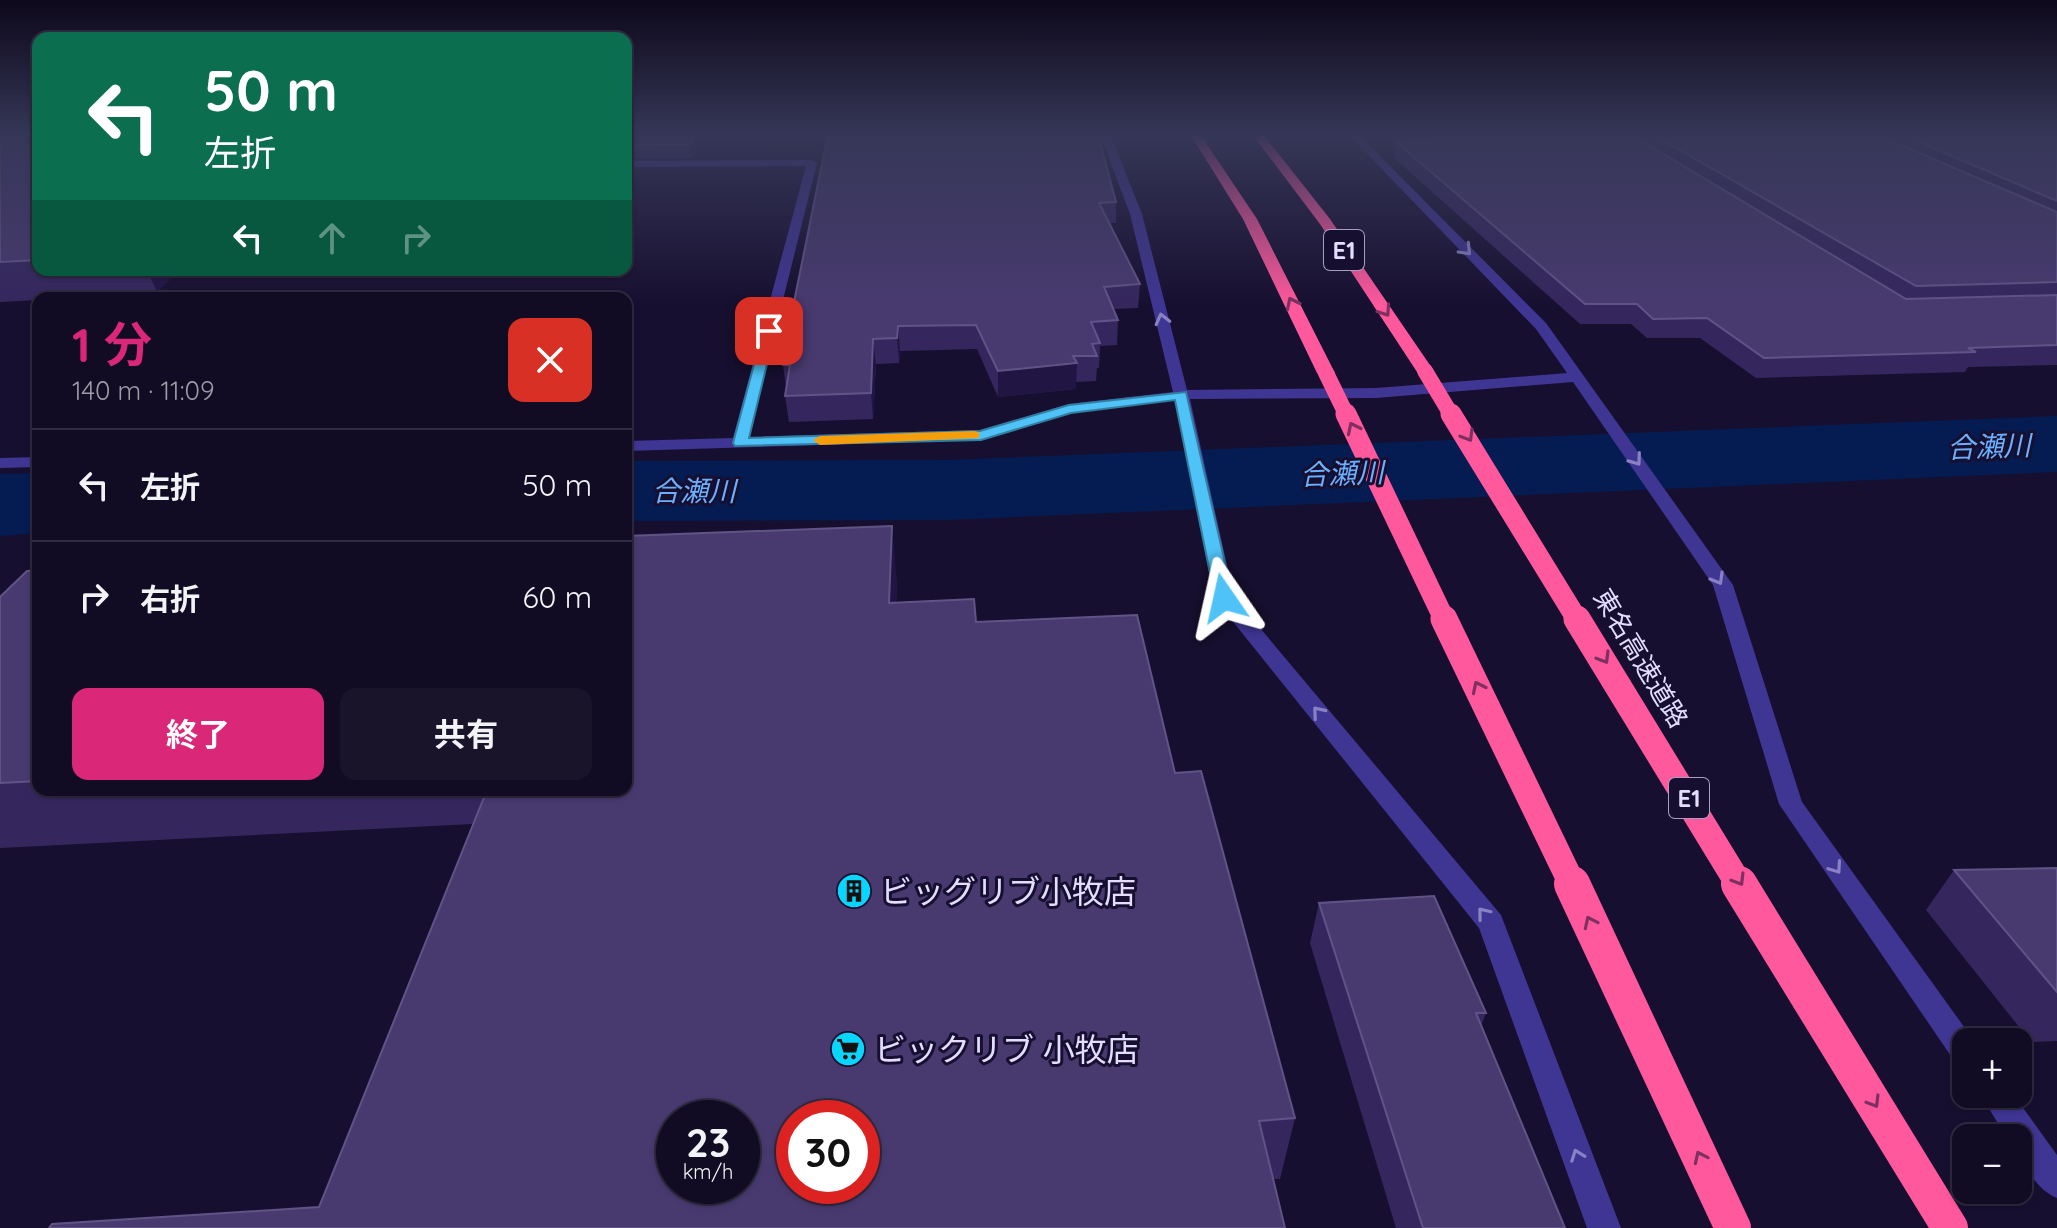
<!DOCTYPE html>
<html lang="ja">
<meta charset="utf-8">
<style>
body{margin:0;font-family:Quicksand,"Noto Sans JP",sans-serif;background:#1a142b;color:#f1f3f6;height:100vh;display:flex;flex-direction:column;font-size:30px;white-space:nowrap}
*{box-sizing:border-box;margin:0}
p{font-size:26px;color:#9c9ba6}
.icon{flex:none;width:44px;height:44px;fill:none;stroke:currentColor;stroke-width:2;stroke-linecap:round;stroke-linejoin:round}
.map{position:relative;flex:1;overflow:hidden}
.sheet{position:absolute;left:32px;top:292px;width:600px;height:504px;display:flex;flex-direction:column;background:#110b23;border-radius:16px;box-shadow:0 2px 6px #0004,0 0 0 2px #302b41}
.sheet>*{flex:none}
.hud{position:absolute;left:32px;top:32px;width:600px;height:244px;border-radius:16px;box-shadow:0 2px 6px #0004,0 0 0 2px #302b41;background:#0b6e4f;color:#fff;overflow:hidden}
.tools{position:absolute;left:1952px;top:1028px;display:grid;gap:16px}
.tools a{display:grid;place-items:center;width:80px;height:80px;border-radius:16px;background:#110b23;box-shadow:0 2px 6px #0004,0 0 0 2px #302b41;font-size:40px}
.speed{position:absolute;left:656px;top:1100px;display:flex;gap:16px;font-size:40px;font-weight:700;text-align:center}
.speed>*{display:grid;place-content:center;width:104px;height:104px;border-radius:50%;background:#110b23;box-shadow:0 2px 6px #0004,0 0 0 2px #302b41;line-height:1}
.speed small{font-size:20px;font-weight:400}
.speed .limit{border:12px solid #d22;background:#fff;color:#111}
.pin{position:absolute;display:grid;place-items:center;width:68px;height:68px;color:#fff;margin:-34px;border-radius:16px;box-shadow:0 4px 12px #0006}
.me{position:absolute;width:88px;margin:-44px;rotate:349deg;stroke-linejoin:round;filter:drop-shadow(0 0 6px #0008)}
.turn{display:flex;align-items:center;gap:28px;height:168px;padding:0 40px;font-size:36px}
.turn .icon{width:104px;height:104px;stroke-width:2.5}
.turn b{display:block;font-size:56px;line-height:68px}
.lanes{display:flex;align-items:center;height:76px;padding:0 40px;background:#0003;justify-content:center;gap:40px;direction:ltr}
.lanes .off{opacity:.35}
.round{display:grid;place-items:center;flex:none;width:84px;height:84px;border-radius:16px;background:#1a142b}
.head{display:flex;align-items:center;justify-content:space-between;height:136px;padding:0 40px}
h1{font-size:48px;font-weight:700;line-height:60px;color:#db2777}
.button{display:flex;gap:16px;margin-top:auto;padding:16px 40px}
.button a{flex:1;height:92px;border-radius:16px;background:#db2777;color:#fff;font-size:32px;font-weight:700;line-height:92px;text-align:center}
.button a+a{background:#1a142b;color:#f1f3f6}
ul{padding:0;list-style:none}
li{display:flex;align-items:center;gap:24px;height:112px;padding:0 40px;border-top:2px solid #302b41}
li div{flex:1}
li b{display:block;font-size:30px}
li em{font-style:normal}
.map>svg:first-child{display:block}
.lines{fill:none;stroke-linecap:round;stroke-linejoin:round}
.river{fill:#051c52;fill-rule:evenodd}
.minor{fill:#3f3593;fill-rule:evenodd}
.motorway{fill:#ff589d;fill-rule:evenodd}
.motorway-bridge-far3{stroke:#ff589d;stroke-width:16}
.motorway-bridge-far2{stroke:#ff589d;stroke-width:21}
.motorway-bridge-far1{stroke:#ff589d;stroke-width:27}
.motorway-bridge{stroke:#ff589d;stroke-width:36}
.wall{fill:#35275e}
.shaded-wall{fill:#211544}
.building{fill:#483a6f;stroke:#605486;stroke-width:2;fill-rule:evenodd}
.oneway{stroke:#8981c4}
.oneway2{stroke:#7f3060}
.route{fill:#4fc3f7;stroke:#337fa1;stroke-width:2}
.slow{fill:#f59e0b}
.labels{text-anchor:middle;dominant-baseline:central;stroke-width:6;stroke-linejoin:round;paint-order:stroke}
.shield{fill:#170f2f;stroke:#a69fc1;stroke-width:2}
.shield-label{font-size:24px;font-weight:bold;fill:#e3ddff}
.street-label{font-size:26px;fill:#e3ddff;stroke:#170f2f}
.water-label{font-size:28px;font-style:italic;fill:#6bb0ff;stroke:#170f2f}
.near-poi-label{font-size:32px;fill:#e3ddff;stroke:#170f2f;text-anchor:start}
</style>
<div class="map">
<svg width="2057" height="1228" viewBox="0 0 2057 1228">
<rect width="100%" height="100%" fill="#170f2f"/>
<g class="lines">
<!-- river -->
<g class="river">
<polygon points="2057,416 2057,472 947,520 626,521 626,461 947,460"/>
<polygon points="38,473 38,533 0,536 0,474"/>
</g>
<!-- minor -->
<g class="minor">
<polygon points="1100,134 1110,134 1142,214 1187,390 1376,388 1567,373 1536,329 1348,134 1358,134 1546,323 1733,585 1802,802 1975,1042 1966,1042 1966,1066 1955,1062 1779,804 1713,585 1573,382 1376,398 1190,399 1234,597 1501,915 1621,1228 1587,1228 1479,928 1214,598 1175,400 1071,413 981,440 626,451 626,441 733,438 806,166 626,167 626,161 812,160 817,163 749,437 980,430 1069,404 1173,392 1130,214"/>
<polygon points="38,457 38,467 0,468 0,458"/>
<path d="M1980,1094H2013L2057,1155V1198C2036,1190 2018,1160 2018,1138H2007Z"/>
</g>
<!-- motorway -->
<g class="motorway">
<polygon points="1190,134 1200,134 1257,219 1335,373 1332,377 1320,377 1317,373 1243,219"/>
<polygon points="1252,134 1263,134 1330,219 1434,371 1431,375 1419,375 1320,224"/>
</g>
<!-- motorway-bridge-far3 -->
<g class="motorway-bridge-far3">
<polyline points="1425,371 1452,416"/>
<polyline points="1326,373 1347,416"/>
</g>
<!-- motorway-bridge-far2 -->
<g class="motorway-bridge-far2">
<polyline points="1346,414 1445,621"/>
<polyline points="1451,414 1578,621"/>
</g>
<!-- motorway-bridge-far1 -->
<g class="motorway-bridge-far1">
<polyline points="1444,619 1573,886"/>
<polyline points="1577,619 1740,886"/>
</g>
<!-- motorway-bridge -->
<g class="motorway-bridge">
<polyline points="1572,884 1733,1228"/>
<polyline points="1739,884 1950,1228"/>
</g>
</g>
<!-- wall -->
<g class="wall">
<polygon points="0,134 38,134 38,270 180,270 157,292 67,298 38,298 38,300 0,302"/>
<polygon points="626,134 705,134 692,158 626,158"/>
<polygon points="828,134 1116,202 1116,223 1110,223 1140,284 1138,308 1114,309 1118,320 1117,345 1100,346 1099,368 1097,368 1096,381 1076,382 1076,389 998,397 977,349 900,351 899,363 876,364 873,419 789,422 785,396 786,387 783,365"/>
<polygon points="1407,134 2057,134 2057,365 1968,367 1965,372 1756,378 1700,338 1647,338 1631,324 1580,324 1393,157 1396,142 1415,141"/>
<polygon points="38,570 38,790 626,790 897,582 896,603 976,622 1175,773 1295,1118 1280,1179 319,1207 473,824 0,848 0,597"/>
<polygon points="2057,868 2057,1041 2031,1042 1926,910 1954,870"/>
<polygon points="1319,903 1486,1013 1481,1026 1565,1228 1396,1228 1310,943"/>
</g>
<!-- shaded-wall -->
<g class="shaded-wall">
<polygon points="696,134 705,134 692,158 690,145"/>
<polygon points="147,270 180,270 157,292"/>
<polygon points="898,326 900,351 899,363 897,338"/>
<polygon points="873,339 876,364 873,419 871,393"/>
<polygon points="1077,363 1076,389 998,397 998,371"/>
<polygon points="892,526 897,582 895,662 889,603"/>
</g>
<!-- building -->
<g class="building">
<polygon points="0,134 38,134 38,260 0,262"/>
<polygon points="626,134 696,134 690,145 626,146"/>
<polygon points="828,134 1098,134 1116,202 1099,203 1140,284 1104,287 1118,320 1091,322 1100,343 1092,344 1097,356 1073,356 1077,363 998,371 976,325 898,326 897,338 873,339 871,393 785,396 790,365 783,365 793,307"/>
<polygon points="1426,134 1630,134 1906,299 2057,295 2057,345 1968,348 1976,352 1764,358 1707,318 1653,319 1637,304 1585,304 1396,142 1434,141"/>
<polygon points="1652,134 1875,134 2057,212 2057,282 1916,286"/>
<polygon points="1900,134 2057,134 2057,201"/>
<path d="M892,526L889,603L974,599L976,622L1137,615L1175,773L1201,771L1295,1118L1259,1121L1285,1228H49L52,1224L319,1207L487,790H626V536ZM674,1118H742V1186H674ZM794,1118H862V1186H794Z"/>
<polygon points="38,570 38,781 0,783 0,597 27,571"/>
<polygon points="2057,868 2057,992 1954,870"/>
<polygon points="1434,896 1486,1013 1476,1013 1565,1228 1423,1228 1319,903"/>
</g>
<!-- one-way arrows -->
<defs><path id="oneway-chevron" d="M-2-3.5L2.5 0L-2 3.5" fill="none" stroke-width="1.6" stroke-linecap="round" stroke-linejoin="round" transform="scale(2)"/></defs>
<g class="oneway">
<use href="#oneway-chevron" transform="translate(1466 250) rotate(46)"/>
<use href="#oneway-chevron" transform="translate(1162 319) rotate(-104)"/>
<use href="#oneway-chevron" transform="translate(1636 460) rotate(54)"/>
<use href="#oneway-chevron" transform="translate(1718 579) rotate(60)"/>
<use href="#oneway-chevron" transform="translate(1318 712) rotate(-130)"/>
<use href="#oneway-chevron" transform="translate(1836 868) rotate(55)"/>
<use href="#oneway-chevron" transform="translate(1483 913) rotate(-129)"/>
<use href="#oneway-chevron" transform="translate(1577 1155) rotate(-110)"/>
</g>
<g class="oneway2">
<use href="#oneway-chevron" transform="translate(1292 303) rotate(-116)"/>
<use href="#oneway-chevron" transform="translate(1385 311) rotate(56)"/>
<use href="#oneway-chevron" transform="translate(1353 428) rotate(-116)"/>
<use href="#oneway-chevron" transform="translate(1468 436) rotate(59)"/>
<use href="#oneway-chevron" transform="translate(1604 658) rotate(59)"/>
<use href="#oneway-chevron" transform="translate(1478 687) rotate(-116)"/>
<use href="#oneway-chevron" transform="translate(1739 880) rotate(59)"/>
<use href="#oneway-chevron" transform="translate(1590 922) rotate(-115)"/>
<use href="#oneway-chevron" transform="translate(1874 1102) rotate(59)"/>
<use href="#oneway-chevron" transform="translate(1700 1157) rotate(-115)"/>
</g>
<!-- sky -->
<linearGradient id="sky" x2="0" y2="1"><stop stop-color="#0d081a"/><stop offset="0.44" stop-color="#363758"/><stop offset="1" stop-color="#363758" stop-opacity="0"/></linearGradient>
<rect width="2057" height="306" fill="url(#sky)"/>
<!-- route -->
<polygon class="route" points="769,327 775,331 749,438 980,431 1069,405 1186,392 1233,598 1224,604 1215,598 1175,400 1071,413 981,440 735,446 733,443 763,331"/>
<!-- slow -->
<polygon class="slow" points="974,431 979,432 979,438 820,445 813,440 820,436"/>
<!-- icons -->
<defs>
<g id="building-disc" transform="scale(1.8)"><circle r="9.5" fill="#09d6ff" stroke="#170f2f"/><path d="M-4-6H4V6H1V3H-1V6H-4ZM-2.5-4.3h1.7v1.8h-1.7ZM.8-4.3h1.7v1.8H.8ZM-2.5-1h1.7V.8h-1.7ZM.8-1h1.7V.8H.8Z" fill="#111"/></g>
<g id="supermarket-disc" transform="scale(1.8)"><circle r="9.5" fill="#09d6ff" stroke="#170f2f"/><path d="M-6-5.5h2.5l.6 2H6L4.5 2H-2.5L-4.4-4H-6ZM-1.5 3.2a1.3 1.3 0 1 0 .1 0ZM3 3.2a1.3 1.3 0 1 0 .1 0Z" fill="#111"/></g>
</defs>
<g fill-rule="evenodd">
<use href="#building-disc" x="854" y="891"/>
<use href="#supermarket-disc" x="848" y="1049"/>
</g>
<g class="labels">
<!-- shield labels -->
<g class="shield">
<rect x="1324" y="230" width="40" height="40" rx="6"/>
<rect x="1669" y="778" width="40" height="40" rx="6"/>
</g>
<g class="shield-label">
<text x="1344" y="250">E1</text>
<text x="1689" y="798">E1</text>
</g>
<!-- street labels -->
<g class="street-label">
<text transform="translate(1641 658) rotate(59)">東名高速道路</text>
</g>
<!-- water labels -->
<g class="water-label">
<text transform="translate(1989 446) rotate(-2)">合瀬川</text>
<text transform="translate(1342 473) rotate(-2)">合瀬川</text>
<text x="694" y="490">合瀬川</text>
</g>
<!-- near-poi labels -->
<g class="near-poi-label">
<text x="880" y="891">ビッグリブ小牧店</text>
<text x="874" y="1049">ビックリブ 小牧店</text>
</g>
</g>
</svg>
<div class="tools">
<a>+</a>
<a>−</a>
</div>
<div class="speed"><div>23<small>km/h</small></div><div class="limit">30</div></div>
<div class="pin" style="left:769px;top:331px;background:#d93025"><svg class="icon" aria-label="arrive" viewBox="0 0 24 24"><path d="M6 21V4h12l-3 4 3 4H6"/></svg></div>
<svg class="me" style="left:1224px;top:598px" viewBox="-20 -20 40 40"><path d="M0-17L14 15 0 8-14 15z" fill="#4fc3f7" stroke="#fff" stroke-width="4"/></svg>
<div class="hud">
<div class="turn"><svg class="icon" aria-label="left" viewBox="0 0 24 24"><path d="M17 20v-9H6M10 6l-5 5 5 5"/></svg><div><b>50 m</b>左折</div></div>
<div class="lanes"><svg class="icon" aria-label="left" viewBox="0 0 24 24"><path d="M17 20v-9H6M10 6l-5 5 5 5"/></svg><svg class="icon off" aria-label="ahead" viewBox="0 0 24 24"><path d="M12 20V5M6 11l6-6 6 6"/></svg><svg class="icon off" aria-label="right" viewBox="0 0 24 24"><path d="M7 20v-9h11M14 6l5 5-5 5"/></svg></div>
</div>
<section class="sheet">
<div class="head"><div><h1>1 分</h1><p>140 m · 11:09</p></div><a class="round" style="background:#d93025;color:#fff"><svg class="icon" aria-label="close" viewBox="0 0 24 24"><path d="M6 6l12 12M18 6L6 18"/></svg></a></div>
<ul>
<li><svg class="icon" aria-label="left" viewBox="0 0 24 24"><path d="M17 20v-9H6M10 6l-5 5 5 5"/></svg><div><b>左折</b></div><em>50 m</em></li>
<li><svg class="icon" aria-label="right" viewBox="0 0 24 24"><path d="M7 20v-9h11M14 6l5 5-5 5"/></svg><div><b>右折</b></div><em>60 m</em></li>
</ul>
<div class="button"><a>終了</a><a>共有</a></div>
</section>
</div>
